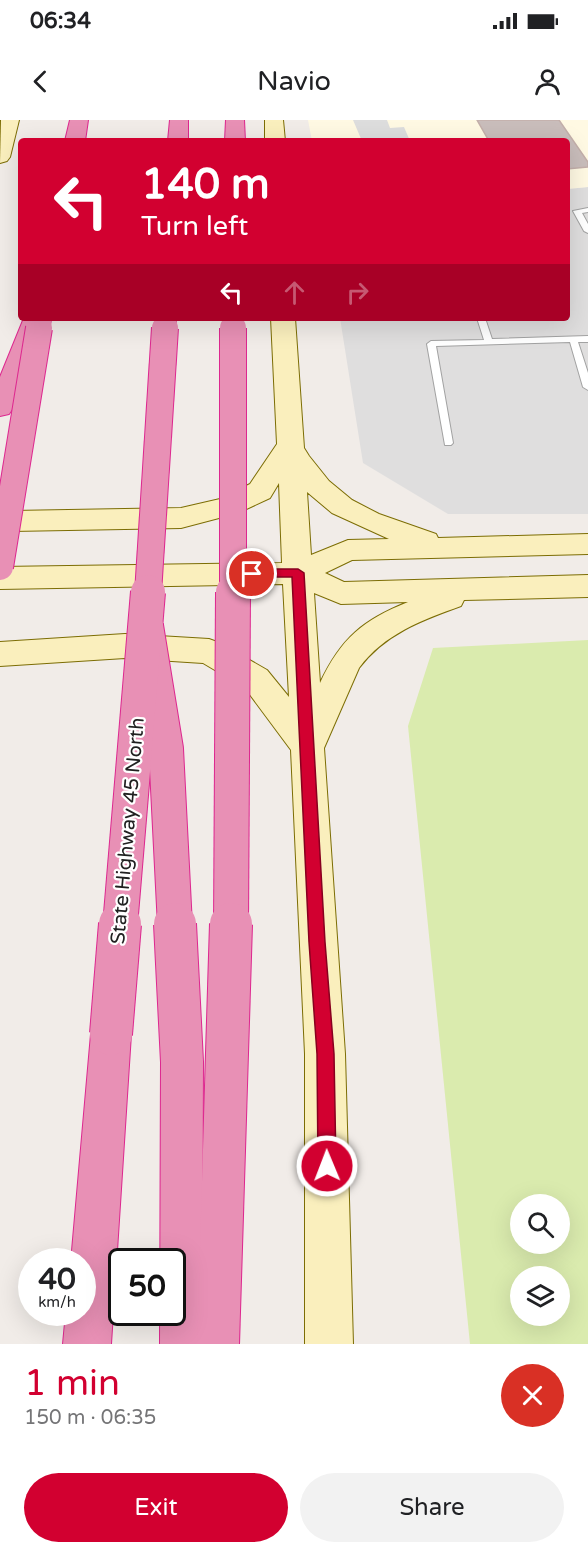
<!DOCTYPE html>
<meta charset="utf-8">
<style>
body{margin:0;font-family:"Varela Round",sans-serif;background:#f2f2f2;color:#202124;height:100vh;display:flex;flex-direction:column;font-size:22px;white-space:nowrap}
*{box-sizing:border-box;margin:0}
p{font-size:20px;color:#757577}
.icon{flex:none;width:33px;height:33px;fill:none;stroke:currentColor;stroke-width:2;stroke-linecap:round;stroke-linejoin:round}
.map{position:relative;height:1224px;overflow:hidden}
.sheet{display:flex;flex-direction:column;background:#fff;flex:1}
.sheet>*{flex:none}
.banner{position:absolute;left:18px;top:18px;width:552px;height:183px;border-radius:6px;box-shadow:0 6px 24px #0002;background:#d20030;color:#fff;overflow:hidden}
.tools{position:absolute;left:510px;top:1074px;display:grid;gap:12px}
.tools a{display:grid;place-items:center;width:60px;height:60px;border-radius:50%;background:#fff;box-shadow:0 6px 24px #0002;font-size:30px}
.speed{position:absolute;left:18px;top:1128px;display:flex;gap:12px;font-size:30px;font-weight:700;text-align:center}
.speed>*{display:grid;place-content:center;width:78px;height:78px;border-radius:50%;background:#fff;box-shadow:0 6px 24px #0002;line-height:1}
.speed small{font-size:15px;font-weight:400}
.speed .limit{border:3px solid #111;border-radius:9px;background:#fff;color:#111}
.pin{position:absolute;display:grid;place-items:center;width:51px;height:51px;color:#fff;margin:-26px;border:3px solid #fff;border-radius:50%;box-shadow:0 2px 6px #0007}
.me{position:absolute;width:66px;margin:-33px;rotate:359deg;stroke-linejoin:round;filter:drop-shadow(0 0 4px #0008)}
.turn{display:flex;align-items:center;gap:21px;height:126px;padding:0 24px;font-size:27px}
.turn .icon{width:78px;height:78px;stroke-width:2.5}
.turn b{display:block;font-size:42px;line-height:51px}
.lanes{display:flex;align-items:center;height:57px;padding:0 24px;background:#0003;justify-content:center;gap:30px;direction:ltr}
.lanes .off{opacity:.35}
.round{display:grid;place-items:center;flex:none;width:63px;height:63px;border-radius:32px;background:#f2f2f2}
.overview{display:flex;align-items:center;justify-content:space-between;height:102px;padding:0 24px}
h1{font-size:36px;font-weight:600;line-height:45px;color:#d20030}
.cta{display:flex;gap:12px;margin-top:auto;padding:12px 24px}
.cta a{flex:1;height:69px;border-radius:36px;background:#d20030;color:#fff;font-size:24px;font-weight:600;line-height:69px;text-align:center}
.cta a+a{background:#f2f2f2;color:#202124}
.status{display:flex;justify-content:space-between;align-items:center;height:42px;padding:0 30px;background:#fff;direction:ltr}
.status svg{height:16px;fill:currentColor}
header{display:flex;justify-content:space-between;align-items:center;height:78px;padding:0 24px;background:#fff;font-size:27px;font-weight:600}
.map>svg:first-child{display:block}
.residential{fill:#dfdede}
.education{fill:#fff9e3}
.grass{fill:#daebae;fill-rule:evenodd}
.parking{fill:#ddd}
.building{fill:#c9bdbb;stroke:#c3afaa;stroke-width:1.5}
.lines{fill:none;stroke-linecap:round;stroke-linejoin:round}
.service-casing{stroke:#a2a2a2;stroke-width:2}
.secondary-casing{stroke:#7c6d04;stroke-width:2}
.motorway-casing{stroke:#dd278f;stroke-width:2}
.service{fill:#fff;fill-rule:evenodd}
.secondary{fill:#faefbd;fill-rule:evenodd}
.motorway{fill:#e890b5;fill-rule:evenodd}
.motorway-bridge-far3-casing{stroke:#dd278f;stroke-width:22;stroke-linecap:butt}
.motorway-bridge-far2-casing{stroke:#dd278f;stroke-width:28;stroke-linecap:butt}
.motorway-bridge-far1-casing{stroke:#dd278f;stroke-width:36;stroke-linecap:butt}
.motorway-bridge-casing{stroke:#dd278f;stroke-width:44;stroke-linecap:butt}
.motorway-bridge-far3{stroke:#e890b5;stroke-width:21}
.motorway-bridge-far2{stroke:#e890b5;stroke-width:26}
.motorway-bridge-far1{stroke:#e890b5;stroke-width:34}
.motorway-bridge{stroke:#e890b5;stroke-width:42}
.route{fill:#d20030;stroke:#88001f;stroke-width:1.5}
.labels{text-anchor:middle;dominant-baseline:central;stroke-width:4.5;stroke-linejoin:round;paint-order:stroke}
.street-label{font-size:20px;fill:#212121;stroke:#fff}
</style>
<div class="status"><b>06:34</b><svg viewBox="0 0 49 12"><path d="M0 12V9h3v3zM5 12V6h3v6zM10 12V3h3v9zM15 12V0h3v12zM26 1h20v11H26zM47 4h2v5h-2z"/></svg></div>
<header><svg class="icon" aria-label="back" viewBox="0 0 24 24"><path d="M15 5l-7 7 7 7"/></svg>Navio<svg class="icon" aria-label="person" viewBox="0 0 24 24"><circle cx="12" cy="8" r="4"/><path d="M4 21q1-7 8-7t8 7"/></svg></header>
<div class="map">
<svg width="588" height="1224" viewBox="0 0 588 1224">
<rect width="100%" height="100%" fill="#f1ece8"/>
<!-- residential -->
<polygon class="residential" points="588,67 588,394 448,394 363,343 340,198 567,198 567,69"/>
<!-- education -->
<polygon class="education" points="308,0 588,0 588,67 567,69 567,21 312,21"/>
<!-- grass -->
<path class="grass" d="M588,520V1224H470L408,606L433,528ZM520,1084H560V1124H520ZM520,1156H560V1196H520Z"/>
<!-- parking -->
<polygon class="parking" points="353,0 387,0 390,8 404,7 410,21 362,21"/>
<!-- building -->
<polygon class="building" points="477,0 559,0 588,42 588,47 567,49 567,21 489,21"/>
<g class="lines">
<!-- service casing -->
<g class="service-casing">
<g id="service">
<polygon points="588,88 588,92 582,93 588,104 588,113 584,111 573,91"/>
<polygon points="477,198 485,198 492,219 588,216 588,222 578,222 588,253 588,270 583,267 570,222 436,226 453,323 451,325 445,325 427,224 431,221 484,220"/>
</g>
</g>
<!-- secondary casing -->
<g class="secondary-casing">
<g id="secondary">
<polygon points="1,0 19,0 10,37 7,41 0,43"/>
<polygon points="265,0 283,0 285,21 265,21"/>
<path d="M271,198H295L304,328L309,336L329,361L352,380L379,394L436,414L438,418L588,414V434L352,440L325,453L344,462L588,455V477L464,480L461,486C422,500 384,514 359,548L324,628L345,934L353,1224H305V934L291,630L245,568L203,543L125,538L0,546V522L125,514L209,519L220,523L267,550L289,577L283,464L0,469V447L282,443L279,363L270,378L238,393L181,408L12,411L0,408V388L12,391L181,388L220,379L250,364L277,324ZM307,372L332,393L389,419L348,420L311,435ZM314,473L341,484L408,482C363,500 341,518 320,563Z"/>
</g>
</g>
<!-- motorway casing -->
<g class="motorway-casing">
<g id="motorway">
<polygon points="70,0 88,0 85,21 65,21"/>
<polygon points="170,0 188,0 188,21 168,21"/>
<polygon points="226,0 244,0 245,21 225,21"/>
<polygon points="24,198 48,198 13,288 9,294 0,296 0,257"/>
<polygon points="111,894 125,900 131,914 111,1224 63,1224 66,1192 82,1192 82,1142 71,1142 91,914 97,900"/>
</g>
</g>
<!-- service -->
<use href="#service" class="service"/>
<!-- secondary -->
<use href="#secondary" class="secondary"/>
<!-- motorway -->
<use href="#motorway" class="motorway"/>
<!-- motorway-bridge-far3 casing -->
<g class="motorway-bridge-far3-casing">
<g id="motorway-bridge-far3">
<polyline points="233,198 233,210"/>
<polyline points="39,210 41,198"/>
<polyline points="165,210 166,198"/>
</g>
</g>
<!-- motorway-bridge-far2 casing -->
<g class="motorway-bridge-far2-casing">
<g id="motorway-bridge-far2">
<polyline points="233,208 233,473"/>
<polyline points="0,447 39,208"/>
<polyline points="148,473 165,208"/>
</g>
</g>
<!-- motorway-bridge-far1 casing -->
<g class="motorway-bridge-far1-casing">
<g id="motorway-bridge-far1">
<polyline points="146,506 166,629 175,806"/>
<polyline points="120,806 148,472"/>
<polyline points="231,806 233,472"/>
</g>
</g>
<!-- motorway-bridge casing -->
<g class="motorway-bridge-casing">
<g id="motorway-bridge">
<polyline points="175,804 182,942 181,1224"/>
<polyline points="111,914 120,804"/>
<polyline points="218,1224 231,804"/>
</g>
</g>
<!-- motorway-bridge-far3 -->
<use href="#motorway-bridge-far3" class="motorway-bridge-far3"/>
<!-- motorway-bridge-far2 -->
<use href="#motorway-bridge-far2" class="motorway-bridge-far2"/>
<!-- motorway-bridge-far1 -->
<use href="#motorway-bridge-far1" class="motorway-bridge-far1"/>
<!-- motorway-bridge -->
<use href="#motorway-bridge" class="motorway-bridge"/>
</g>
<!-- route -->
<polygon class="route" points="252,449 298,449 304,453 325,822 334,934 336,1046 333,1052 327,1055 320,1052 318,1046 317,934 309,822 292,457 248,457 246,454"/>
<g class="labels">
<!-- street labels -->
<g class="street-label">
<text transform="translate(128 711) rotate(-85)">State Highway 45 North</text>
</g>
</g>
</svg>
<div class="tools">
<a><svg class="icon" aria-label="search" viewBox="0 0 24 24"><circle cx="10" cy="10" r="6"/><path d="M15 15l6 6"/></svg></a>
<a><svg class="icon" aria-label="layers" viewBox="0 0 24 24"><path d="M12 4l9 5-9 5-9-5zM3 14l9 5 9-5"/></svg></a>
</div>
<div class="speed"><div>40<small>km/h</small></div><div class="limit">50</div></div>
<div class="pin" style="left:252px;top:454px;background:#d93025"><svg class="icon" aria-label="arrive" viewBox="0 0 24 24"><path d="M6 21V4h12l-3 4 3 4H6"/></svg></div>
<svg class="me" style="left:327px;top:1046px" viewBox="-20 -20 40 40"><circle r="17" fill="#d20030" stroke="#fff" stroke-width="3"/><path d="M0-11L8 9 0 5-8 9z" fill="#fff"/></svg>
<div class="banner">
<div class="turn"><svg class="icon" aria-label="left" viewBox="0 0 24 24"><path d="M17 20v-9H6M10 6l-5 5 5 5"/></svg><div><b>140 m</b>Turn left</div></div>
<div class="lanes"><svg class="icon" aria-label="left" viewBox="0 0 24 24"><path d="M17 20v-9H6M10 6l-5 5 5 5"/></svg><svg class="icon off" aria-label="ahead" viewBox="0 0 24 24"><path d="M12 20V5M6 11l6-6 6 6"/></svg><svg class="icon off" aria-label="right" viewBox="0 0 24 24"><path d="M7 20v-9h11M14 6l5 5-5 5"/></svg></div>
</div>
</div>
<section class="sheet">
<div class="overview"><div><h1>1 min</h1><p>150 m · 06:35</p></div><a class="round" style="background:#d93025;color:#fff"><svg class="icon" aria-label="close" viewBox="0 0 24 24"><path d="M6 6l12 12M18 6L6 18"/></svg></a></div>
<div class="cta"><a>Exit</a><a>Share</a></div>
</section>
